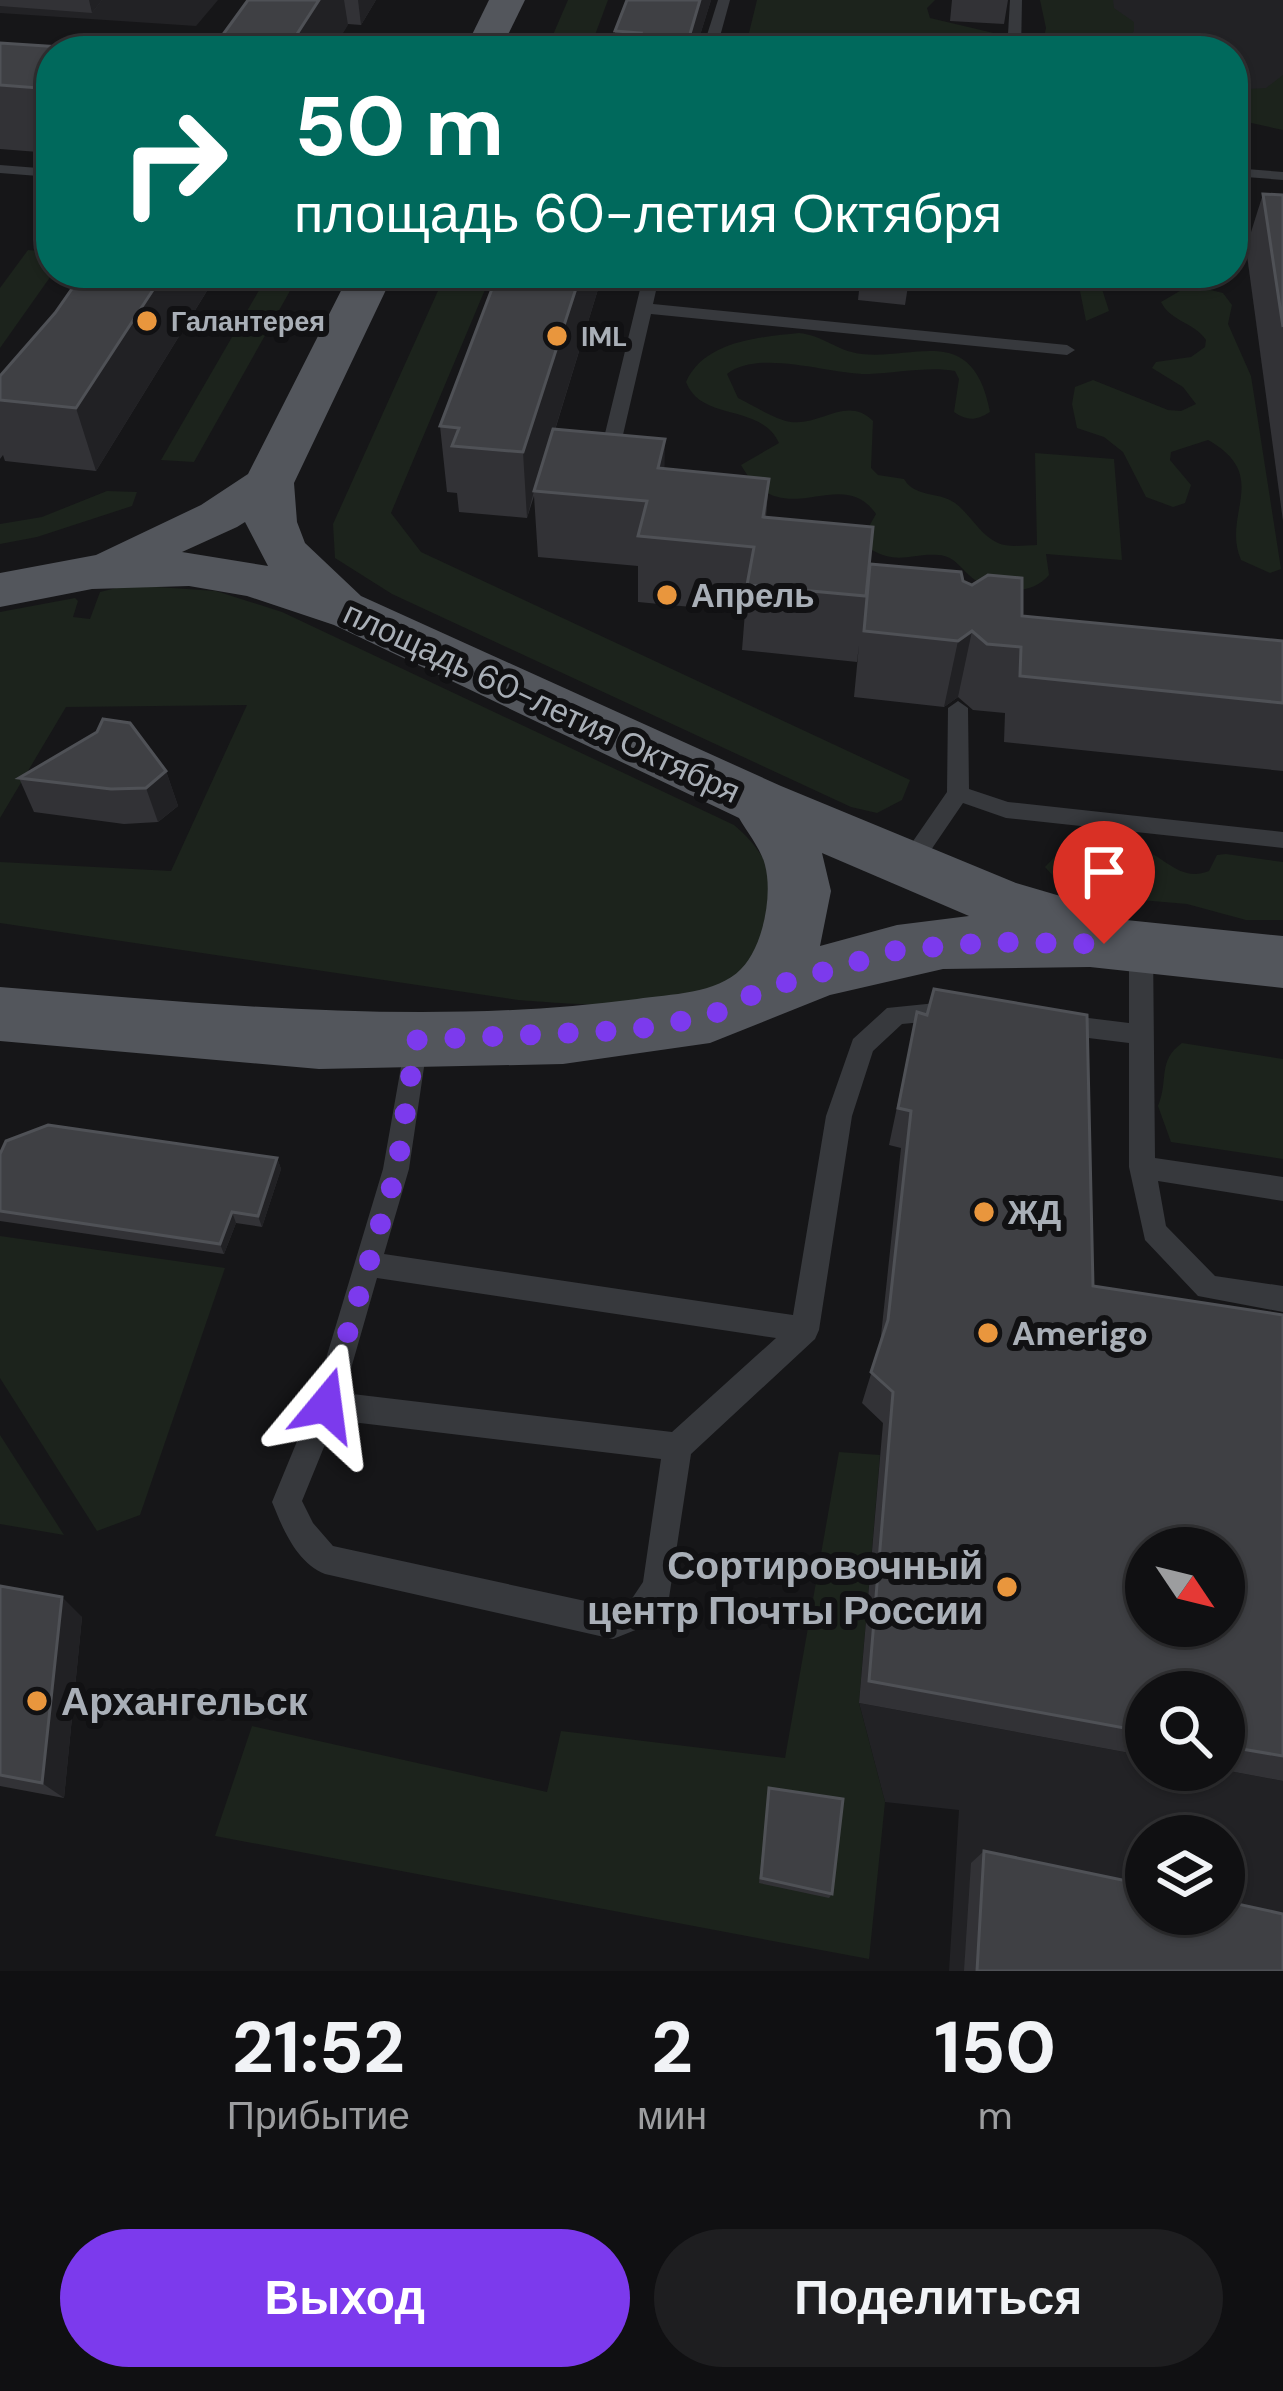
<!DOCTYPE html>
<html lang="ru">
<meta charset="utf-8">
<style>
body{margin:0;font-family:"DM Sans",sans-serif;background:#1e1e20;color:#f1f3f6;height:100vh;display:flex;flex-direction:column;font-size:45px;white-space:nowrap}
*{box-sizing:border-box;margin:0}
p{font-size:39px;color:#9c9d9f}
.icon{flex:none;width:66px;height:66px;fill:none;stroke:currentColor;stroke-width:2;stroke-linecap:round;stroke-linejoin:round}
.map{position:relative;height:1971px;overflow:hidden}
.details{display:flex;flex-direction:column;background:#101012;flex:1}
.details>*{flex:none}
.top-card{position:absolute;left:36px;top:36px;width:1212px;height:252px;border-radius:48px;box-shadow:0 3px 9px #0004,0 0 0 3px #303032;background:#00695c;color:#fff;overflow:hidden}
.needle{width:78px;rotate:125deg}
.fabs{position:absolute;left:1125px;top:1527px;display:grid;gap:24px}
.fabs a{display:grid;place-items:center;width:120px;height:120px;border-radius:50%;background:#101012;box-shadow:0 3px 9px #0004,0 0 0 3px #303032;font-size:60px}
.pin{position:absolute;display:grid;place-items:center;width:102px;height:102px;color:#fff;margin:-123px -51px;border-radius:50% 50% 50% 0;rotate:-45deg;box-shadow:0 0 12px #0007}
.pin .icon{rotate:45deg}
.me{position:absolute;width:132px;margin:-66px;rotate:16deg;stroke-linejoin:round;filter:drop-shadow(0 0 9px #0008)}
.turn{display:flex;align-items:center;gap:42px;height:252px;padding:0 60px;font-size:54px}
.turn .icon{width:156px;height:156px;stroke-width:2.5}
.turn b{display:block;font-size:84px;line-height:102px}
.eta{display:flex;justify-content:space-evenly;align-items:center;height:204px;text-align:center}
.eta b{font-size:72px;font-weight:800;line-height:84px}
.action{display:flex;gap:24px;margin-top:auto;padding:24px 60px}
.action a{flex:1;height:138px;border-radius:72px;background:#7c3aed;color:#fff;font-size:48px;font-weight:800;line-height:138px;text-align:center}
.action a+a{background:#1e1e20;color:#f1f3f6}
.map>svg:first-child{display:block}
.built{fill:#222225;fill-rule:evenodd}
.green{fill:#1c231c}
.lines{fill:none;stroke-linecap:round;stroke-linejoin:round}
.lane{fill:#37393d;fill-rule:evenodd}
.primary{fill:#53565c;fill-rule:evenodd}
.wall{fill:#323236}
.shaded-wall{fill:#212124}
.building{fill:#3f4044;stroke:#4f5156;stroke-width:3;fill-rule:evenodd}
.route{stroke:#7c3aed;stroke-width:21;stroke-dasharray:0 37.8}
.poi-dot{fill:#e9963d;stroke:#111113;stroke-width:4.5}
.labels{text-anchor:middle;dominant-baseline:central;stroke-width:12;stroke-linejoin:round;paint-order:stroke}
.far-poi-label{font-size:27px;font-weight:bold;fill:#a9afb7;stroke:#111113;text-anchor:start}
.poi-label{font-size:33px;font-weight:bold;fill:#a9afb7;stroke:#111113;text-anchor:start}
.street-label{font-size:33px;fill:#a9afb7;stroke:#111113}
.near-poi-label{font-size:39px;font-weight:bold;fill:#a9afb7;stroke:#111113;text-anchor:end}
</style>
<div class="map">
<svg width="1283" height="1971" viewBox="0 0 1283 1971">
<rect width="100%" height="100%" fill="#161618"/>
<!-- built -->
<g class="built">
<polygon points="0,0 218,0 196,26 0,13"/>
<polygon points="1074,0 1283,0 1283,103 1233,99 1233,51 1075,51"/>
<path d="M859,1703L1146,1756V1770H1224L1283,1781V1971H949L959,1810L885,1802ZM1146,1836H1224V1914H1146Z"/>
</g>
<!-- green -->
<g class="green">
<polygon points="568,0 608,0 589,51 563,51 549,44"/>
<polygon points="757,0 935,0 927,8 930,18 1002,35 1009,41 1007,51 828,51 803,46 752,51 753,41 748,37"/>
<polygon points="1113,0 1114,8 1134,22 1134,31 1119,51 1041,51 1046,28 1040,0"/>
<polygon points="1283,75 1283,130 1233,119 1233,90 1266,88"/>
<polygon points="28,250 51,252 53,273 0,348 0,288"/>
<polygon points="269,273 300,273 194,462 161,460"/>
<polygon points="446,273 492,273 391,513 421,552 910,780 902,800 877,813 851,807 392,594 335,558 333,524"/>
<polygon points="978,273 1097,273 1109,311 1086,321 1078,281"/>
<path d="M1190,285L1223,293L1232,305L1228,324L1251,376L1281,569L1270,573L1241,560C1221,514 1272,476 1208,440L1171,452L1170,460L1191,485L1185,503L1173,507L1146,497L1123,452L1104,437L1077,428L1072,404L1075,387L1093,380L1168,410L1181,411L1196,404L1183,387L1152,368L1156,362L1191,357L1205,347L1206,340C1194,322 1171,322 1161,302Z"/>
<path d="M799,333C822,335 839,352 862,354C916,360 973,322 990,412C976,421 967,421 954,412L959,379L955,371C930,366 896,373 869,374C831,375 760,348 727,374L738,398C753,405 775,420 791,422C821,426 847,395 873,421L871,468L878,475L904,479C915,498 938,491 955,503C970,514 980,535 998,543C1009,548 1025,545 1037,545L1035,453L1114,459L1122,560L1046,554L1049,575C1032,595 1001,594 977,581C963,573 957,556 938,555C912,553 898,565 872,550L867,530L876,514C840,462 782,538 741,465L779,443C761,403 701,422 686,382C704,341 760,337 799,333Z"/>
<polygon points="107,491 137,492 132,506 37,537 0,544 0,524 42,517"/>
<path d="M128,585L216,591L282,612L734,825C764,850 783,883 767,921C760,936 754,960 743,972C702,1017 574,1004 518,1000L0,923V862L171,871L247,705L66,707L0,818V612L75,598L78,601L73,617L90,619L100,592Z"/>
<path d="M1080,841C1093,842 1128,845 1138,848C1165,855 1179,883 1209,871L1217,855L1226,854L1283,862V920H1246L1187,904L1094,896L1056,879L1045,867L1066,845Z"/>
<path d="M1182,1043L1283,1059V1159L1171,1142L1158,1106C1169,1080 1157,1061 1182,1043Z"/>
<polygon points="0,1236 225,1268 140,1515 97,1531 0,1378"/>
<polygon points="0,1435 64,1535 0,1524"/>
<polygon points="839,1452 880,1455 859,1703 885,1802 869,1959 215,1836 252,1726 547,1792 561,1731 785,1758"/>
</g>
<g class="lines">
<!-- lane -->
<g class="lane">
<polygon points="718,0 730,0 716,51 702,51"/>
<polygon points="1010,0 1022,0 1021,51 1007,51"/>
<polygon points="0,165 51,169 51,177 0,173"/>
<polygon points="1233,168 1283,172 1283,180 1233,176"/>
<polygon points="644,273 660,273 653,304 1067,345 1075,350 1067,355 651,314 619,452 627,458 618,463 600,454"/>
<polygon points="958,701 968,708 969,789 1008,802 1283,832 1283,848 1006,818 963,803 916,872 900,872 897,866 900,860 947,792 948,708"/>
<polygon points="1141,936 1149,938 1153,945 1155,1158 1283,1177 1283,1201 1158,1181 1166,1226 1215,1276 1283,1286 1283,1312 1198,1296 1145,1240 1129,1167 1129,1043 1056,1034 1047,1031 1044,1024 1047,1017 1056,1014 1129,1023 1129,945 1133,938"/>
<path d="M956,1001L965,1004L968,1011L965,1018L902,1024L873,1051L852,1116L819,1330L815,1339L691,1454L669,1598L653,1623L613,1639L325,1574C296,1562 283,1529 272,1502L312,1405L383,1169L407,1033H425L428,1040L409,1169L384,1254L793,1315L826,1116L853,1039L887,1008ZM377,1278L776,1338L672,1432L344,1393ZM335,1420L661,1459L643,1582L631,1600L613,1607L333,1546L313,1523L302,1501Z"/>
</g>
<!-- primary -->
<g class="primary">
<polygon points="489,0 525,0 500,51 464,51"/>
<path d="M350,273H394L294,483L297,522L305,543L361,596L781,786L1016,883L1091,905L1097,917L1283,936V988L1090,967L943,969L830,995L710,1043L563,1064L319,1069L0,1041V987C212,1004 425,1027 637,999C670,994 717,994 741,969C763,947 773,895 765,865C761,849 747,832 739,818L334,625L247,596L189,586L92,589L0,607V573L96,555L201,505L248,474ZM245,522L268,566L182,552L237,527ZM822,853L969,916L897,925L820,946L831,891Z"/>
</g>
</g>
<!-- wall -->
<g class="wall">
<polygon points="0,0 102,0 92,13 0,6"/>
<polygon points="248,0 376,0 361,25 348,24 332,51"/>
<polygon points="711,0 701,32 700,51 615,51 615,31"/>
<polygon points="952,0 1008,0 1004,24 950,21"/>
<polygon points="0,43 51,51 51,153 0,149"/>
<polygon points="1263,194 1283,195 1283,521 1246,248"/>
<polygon points="83,273 218,273 96,471 5,461 3,455 0,459 0,376 55,313"/>
<polygon points="603,273 555,430 664,469 769,479 766,517 868,574 963,581 1022,616 1283,641 1283,771 1004,742 1005,713 973,710 958,697 944,707 854,697 859,645 857,662 742,650 745,612 638,602 638,566 538,557 534,496 527,518 459,512 457,493 447,492 440,426"/>
<polygon points="861,273 910,273 905,305 858,300"/>
<polygon points="97,732 166,771 178,806 158,822 124,824 34,812 19,778"/>
<polygon points="917,1012 1093,1286 1283,1315 1283,1781 1224,1770 1224,1692 1146,1692 1146,1756 859,1703 883,1423 862,1403 880,1345 901,1148 889,1145"/>
<polygon points="0,1154 277,1158 281,1169 262,1227 236,1223 224,1254 0,1221"/>
<polygon points="0,1586 82,1617 64,1798 0,1786"/>
<polygon points="769,1788 832,1894 829,1898 759,1883"/>
<polygon points="984,1851 1283,1971 964,1971 971,1863"/>
</g>
<!-- shaded-wall -->
<g class="shaded-wall">
<polygon points="89,0 102,0 92,13"/>
<polygon points="319,0 344,0 348,25 332,51 286,51"/>
<polygon points="358,0 376,0 361,25"/>
<polygon points="699,0 711,0 701,32 700,51 685,51"/>
<polygon points="164,273 218,273 96,471 76,408"/>
<polygon points="581,273 603,273 536,491 534,491 527,518 523,452"/>
<polygon points="665,439 664,505 658,468"/>
<polygon points="972,631 958,697 944,707 958,641"/>
<polygon points="166,771 178,806 158,822 146,788"/>
<polygon points="277,1158 281,1169 262,1227 258,1216"/>
<polygon points="232,1212 236,1223 224,1254 220,1244"/>
<polygon points="62,1597 82,1617 64,1798 42,1783"/>
</g>
<!-- building -->
<g class="building">
<polygon points="248,0 319,0 286,51 211,51"/>
<polygon points="627,0 700,0 685,51 634,51 641,33 615,31"/>
<polygon points="0,43 107,50 51,51 51,89 0,85"/>
<polygon points="898,46 939,49 939,51 897,51"/>
<polygon points="1263,194 1283,195 1283,327"/>
<polygon points="83,273 164,273 76,408 0,400 0,376 55,313"/>
<polygon points="498,273 581,273 523,452 452,446 459,428 440,426"/>
<polygon points="553,429 665,439 658,468 769,479 763,517 873,527 866,596 747,585 754,547 638,536 647,501 534,491"/>
<polygon points="870,564 961,572 963,581 972,585 988,575 1022,578 1022,616 1283,641 1283,703 1020,676 1021,647 987,644 972,631 958,641 864,631"/>
<polygon points="103,719 130,723 166,771 146,788 111,789 19,778 97,732"/>
<path d="M934,989L1087,1015L1093,1286L1283,1315V1756L1224,1746V1692H1146V1732L869,1681L893,1392L871,1372L888,1320L911,1111L898,1108L917,1012L927,1015ZM1146,1548H1224V1626H1146Z"/>
<polygon points="48,1125 277,1158 258,1216 232,1212 220,1244 0,1211 0,1154 6,1141"/>
<polygon points="0,1586 62,1597 42,1783 0,1775"/>
<polygon points="769,1788 843,1799 832,1894 761,1878"/>
<polygon points="984,1851 1146,1885 1146,1914 1224,1914 1224,1901 1283,1914 1283,1971 977,1971"/>
</g>
<g class="lines">
<!-- route -->
<polyline class="route" points="326,1405 397,1169 416,1040 632,1030 710,1016 764,989 898,950 993,942 1104,944"/>
</g>
<!-- markers -->
<g class="poi-dot">
<circle cx="147" cy="321" r="12"/>
<circle cx="557" cy="336" r="12"/>
<circle cx="667" cy="595" r="12"/>
<circle cx="984" cy="1212" r="12"/>
<circle cx="988" cy="1333" r="12"/>
<circle cx="1007" cy="1587" r="12"/>
<circle cx="37" cy="1701" r="12"/>
</g>
<g class="labels">
<!-- far-poi labels -->
<g class="far-poi-label">
<text x="171" y="321">Галантерея</text>
<text x="581" y="336">IML</text>
</g>
<!-- poi labels -->
<g class="poi-label">
<text x="691" y="595">Апрель</text>
<text x="1008" y="1212">ЖД</text>
<text x="1012" y="1333">Amerigo</text>
</g>
<!-- street labels -->
<g class="street-label">
<text transform="translate(542 702) rotate(25)">площадь 60-летия Октября</text>
</g>
<!-- near-poi labels -->
<g class="near-poi-label">
<text x="983" y="1565">Сортировочный<tspan x="983" dy="45">центр Почты России</tspan></text>
<text x="61" y="1701" text-anchor="start">Архангельск</text>
</g>
</g>
</svg>
<div class="fabs">
<a><svg class="needle" viewBox="-14 -14 28 28"><path d="M0-13l5 13h-10z" fill="#e53935"/><path d="M0 13l5-13h-10z" fill="#9c9d9f"/></svg></a>
<a><svg class="icon" aria-label="search" viewBox="0 0 24 24"><circle cx="10" cy="10" r="6"/><path d="M15 15l6 6"/></svg></a>
<a><svg class="icon" aria-label="layers" viewBox="0 0 24 24"><path d="M12 4l9 5-9 5-9-5zM3 14l9 5 9-5"/></svg></a>
</div>
<div class="pin" style="left:1104px;top:944px;background:#d93025"><svg class="icon" aria-label="arrive" viewBox="0 0 24 24"><path d="M6 21V4h12l-3 4 3 4H6"/></svg></div>
<svg class="me" style="left:326px;top:1405px" viewBox="-20 -20 40 40"><path d="M0-17L14 15 0 8-14 15z" fill="#7c3aed" stroke="#fff" stroke-width="4"/></svg>
<div class="top-card">
<div class="turn"><svg class="icon" aria-label="right" viewBox="0 0 24 24"><path d="M7 20v-9h11M14 6l5 5-5 5"/></svg><div><b>50 m</b>площадь 60-летия Октября</div></div>
</div>
</div>
<section class="details">
<div class="eta">
<div><b>21:52</b><p>Прибытие</p></div>
<div><b>2</b><p>мин</p></div>
<div><b>150</b><p>m</p></div>
</div>
<div class="action"><a>Выход</a><a>Поделиться</a></div>
</section>
